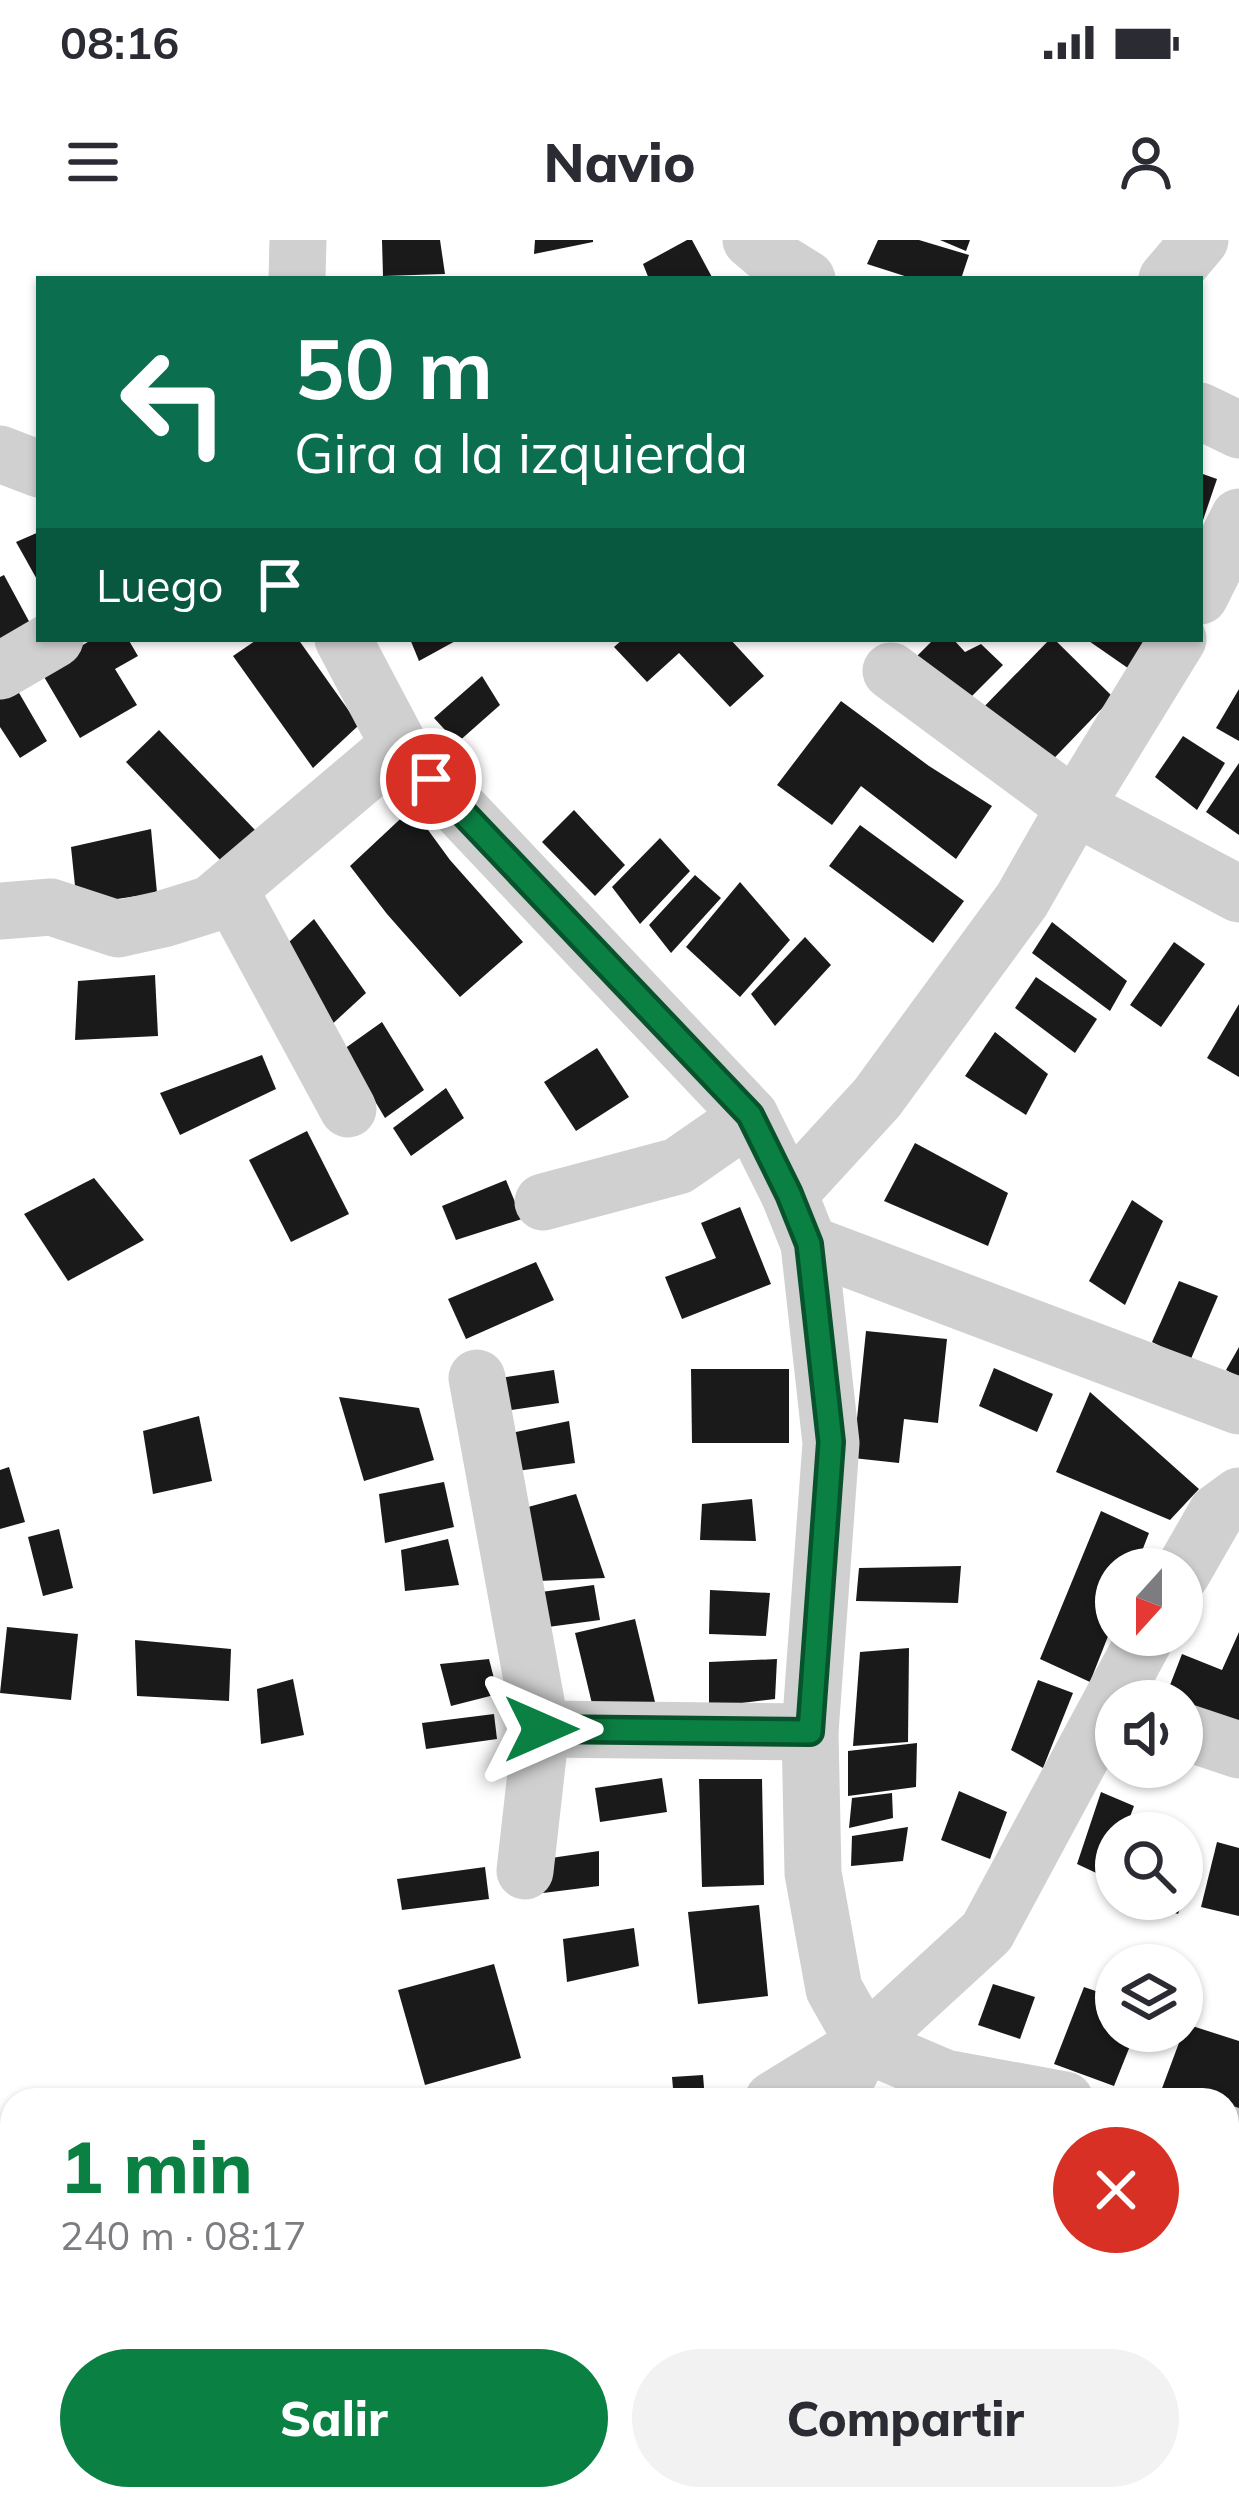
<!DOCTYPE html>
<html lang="es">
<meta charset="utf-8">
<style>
body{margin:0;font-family:Mulish,sans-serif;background:#f2f2f3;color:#2b2b33;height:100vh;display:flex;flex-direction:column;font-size:45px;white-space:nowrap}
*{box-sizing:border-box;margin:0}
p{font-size:39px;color:#7c7c81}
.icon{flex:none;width:66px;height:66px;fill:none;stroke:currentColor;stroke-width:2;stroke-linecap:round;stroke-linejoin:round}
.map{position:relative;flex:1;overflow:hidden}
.drawer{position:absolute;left:0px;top:1848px;width:1239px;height:423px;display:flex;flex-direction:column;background:#fff;border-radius:36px 36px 0 0;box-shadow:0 3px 9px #0004}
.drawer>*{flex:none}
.banner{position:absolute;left:36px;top:36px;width:1167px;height:366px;border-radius:0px;box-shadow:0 3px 9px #0004;background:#0b6e4f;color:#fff;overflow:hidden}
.needle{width:78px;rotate:201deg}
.tools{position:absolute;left:1095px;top:1308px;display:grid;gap:24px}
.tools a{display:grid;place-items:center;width:108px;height:108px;border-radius:50%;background:#fff;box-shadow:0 3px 9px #0004;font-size:60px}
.pin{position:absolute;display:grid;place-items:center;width:102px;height:102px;color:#fff;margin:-51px;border:6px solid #fff;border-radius:50%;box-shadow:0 3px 12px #0007}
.me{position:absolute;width:132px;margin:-66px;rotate:90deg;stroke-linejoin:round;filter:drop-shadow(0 0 9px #0008)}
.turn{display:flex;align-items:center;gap:42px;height:252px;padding:0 60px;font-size:54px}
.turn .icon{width:156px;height:156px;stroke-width:2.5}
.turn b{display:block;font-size:84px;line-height:102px}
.then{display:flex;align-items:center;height:114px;padding:0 60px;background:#0003;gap:24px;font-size:45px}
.round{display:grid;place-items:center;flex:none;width:126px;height:126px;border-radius:63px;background:#f2f2f3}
.summary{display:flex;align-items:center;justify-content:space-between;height:204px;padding:0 60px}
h1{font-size:72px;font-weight:800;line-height:90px;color:#0b8043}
.action{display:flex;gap:24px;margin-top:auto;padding:24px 60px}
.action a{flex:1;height:138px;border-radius:72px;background:#0b8043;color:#fff;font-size:48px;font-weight:800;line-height:138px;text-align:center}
.action a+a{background:#f2f2f3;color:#2b2b33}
.status{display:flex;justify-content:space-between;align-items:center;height:84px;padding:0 60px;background:#fff;direction:ltr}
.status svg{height:33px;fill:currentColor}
header{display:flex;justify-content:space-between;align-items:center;height:156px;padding:0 60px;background:#fff;font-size:54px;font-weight:800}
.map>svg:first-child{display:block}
.building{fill:#1a1a1a}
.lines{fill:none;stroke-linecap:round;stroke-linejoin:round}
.minor{stroke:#d0d0d0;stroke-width:57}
.major{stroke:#ababab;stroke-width:66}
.route-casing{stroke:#07532c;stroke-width:30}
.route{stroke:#0b8043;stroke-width:21}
</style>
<div class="status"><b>08:16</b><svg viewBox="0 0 49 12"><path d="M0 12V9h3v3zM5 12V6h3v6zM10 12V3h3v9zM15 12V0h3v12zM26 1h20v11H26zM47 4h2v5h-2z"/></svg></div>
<header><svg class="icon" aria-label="menu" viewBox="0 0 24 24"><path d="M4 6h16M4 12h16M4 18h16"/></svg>Navio<svg class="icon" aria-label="person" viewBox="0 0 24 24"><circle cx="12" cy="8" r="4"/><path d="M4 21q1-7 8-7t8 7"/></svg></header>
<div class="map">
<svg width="1239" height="2269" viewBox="0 0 1239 2269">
<rect width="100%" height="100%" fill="#fff"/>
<!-- building -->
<g class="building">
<polygon points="382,0 440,0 445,34 383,36"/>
<polygon points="535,0 593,0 593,2 534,14"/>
<polygon points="687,0 692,0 713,39 649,39 643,24"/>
<polygon points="878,0 919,0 969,15 961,39 914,39 867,24"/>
<polygon points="940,0 970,0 966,11"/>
<polygon points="1200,233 1217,239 1201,286 1200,286"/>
<polygon points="39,292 39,343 16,302"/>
<polygon points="4,335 31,385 0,401 0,337"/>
<polygon points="93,399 128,399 138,416 115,429 137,465 80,498 40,430"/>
<polygon points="258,399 298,399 359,485 313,528 233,416"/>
<polygon points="410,399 459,399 419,421"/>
<polygon points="623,399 730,399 764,436 730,467 679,413 647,442 614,407"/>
<polygon points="934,399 953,399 965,412 981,404 1003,425 961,467 914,419"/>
<polygon points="1050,399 1054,399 1113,457 1037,536 975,476"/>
<polygon points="1086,399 1158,399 1135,433"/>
<polygon points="482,436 500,465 457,503 434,478"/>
<polygon points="15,446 47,501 20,518 0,487 0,454"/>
<polygon points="1239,449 1239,501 1216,488"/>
<polygon points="841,461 929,526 992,566 956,619 861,546 832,585 777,545"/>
<polygon points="159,490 257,592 224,624 126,522"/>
<polygon points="1183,496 1225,523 1197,570 1155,537"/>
<polygon points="1239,523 1239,595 1206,572"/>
<polygon points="412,568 450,620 523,702 460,757 387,674 350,626"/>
<polygon points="574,570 625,625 595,656 542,602"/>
<polygon points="860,585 964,661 933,703 829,626"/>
<polygon points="151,589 157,653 77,665 71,607"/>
<polygon points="660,598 690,631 640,684 612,647"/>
<polygon points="695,635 721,658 671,713 649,685"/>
<polygon points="740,642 790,700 740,757 686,707"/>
<polygon points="314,679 366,753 328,788 277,713"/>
<polygon points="1052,682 1127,741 1110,771 1032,713"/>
<polygon points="805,697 831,725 775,786 751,754"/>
<polygon points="1174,702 1205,724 1161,787 1130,765"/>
<polygon points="155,735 158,796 75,800 78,741"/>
<polygon points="1036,737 1097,779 1075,813 1015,768"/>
<polygon points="1239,764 1239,837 1207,818"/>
<polygon points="382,782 424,850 385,878 344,809"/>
<polygon points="995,792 1048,834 1026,875 965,836"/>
<polygon points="597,808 629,857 576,891 544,842"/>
<polygon points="262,815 276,849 180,895 160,853"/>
<polygon points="446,848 464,878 411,916 393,888"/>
<polygon points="307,891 349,974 291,1002 249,920"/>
<polygon points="915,903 1008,953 988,1006 884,961"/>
<polygon points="94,938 144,1000 68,1041 24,974"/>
<polygon points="506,940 522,979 456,1000 442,966"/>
<polygon points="1132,960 1163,981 1125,1065 1089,1041"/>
<polygon points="740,967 771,1044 682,1079 665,1037 716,1018 701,983"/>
<polygon points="536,1022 554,1060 466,1099 448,1059"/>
<polygon points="1179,1041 1218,1056 1190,1121 1152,1102"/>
<polygon points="866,1091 947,1099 938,1183 904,1179 899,1223 853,1218"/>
<polygon points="1239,1107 1239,1137 1226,1130"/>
<polygon points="994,1128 1053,1154 1037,1192 979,1166"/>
<polygon points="691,1129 789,1129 789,1203 692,1203"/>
<polygon points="554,1130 559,1163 497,1172 492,1139"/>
<polygon points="1090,1152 1199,1249 1170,1280 1056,1232"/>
<polygon points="339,1157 419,1168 434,1220 364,1241"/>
<polygon points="199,1176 212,1241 153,1254 143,1191"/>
<polygon points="569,1181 575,1223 517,1231 511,1193"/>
<polygon points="9,1227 25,1282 0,1289 0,1230"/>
<polygon points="444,1242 454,1287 385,1303 379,1254"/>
<polygon points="576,1254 605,1338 539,1341 517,1270"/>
<polygon points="752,1259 756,1301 700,1300 702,1264"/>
<polygon points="1101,1271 1149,1293 1135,1329 1116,1329 1116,1376 1090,1442 1040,1419"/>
<polygon points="59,1289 73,1348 43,1356 28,1297"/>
<polygon points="448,1299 459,1345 405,1351 401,1310"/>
<polygon points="961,1326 958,1363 856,1361 859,1328"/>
<polygon points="594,1345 600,1380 548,1387 541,1352"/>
<polygon points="710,1350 770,1353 766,1396 709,1394"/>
<polygon points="635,1379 655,1462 594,1472 575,1393"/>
<polygon points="7,1387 78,1394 71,1460 0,1453"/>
<polygon points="1239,1392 1239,1486 1182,1465 1182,1461 1165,1458 1182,1414 1222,1430"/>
<polygon points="135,1400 231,1409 229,1461 137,1456"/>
<polygon points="909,1408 908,1502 853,1506 860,1412"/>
<polygon points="489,1419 498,1454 451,1466 440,1424"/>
<polygon points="777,1419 775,1459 709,1467 709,1422"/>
<polygon points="293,1439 304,1495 261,1504 257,1449"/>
<polygon points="1038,1440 1073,1453 1043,1528 1011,1510"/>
<polygon points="494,1474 497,1499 426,1509 422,1483"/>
<polygon points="917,1503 916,1547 848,1556 848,1511"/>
<polygon points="662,1538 667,1572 600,1582 595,1548"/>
<polygon points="699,1539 762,1539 764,1645 702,1647"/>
<polygon points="959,1551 1007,1572 990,1619 941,1600"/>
<polygon points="1101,1552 1134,1566 1124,1593 1116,1593 1116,1614 1107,1638 1077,1624"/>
<polygon points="892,1553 893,1578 849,1588 852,1558"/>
<polygon points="908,1587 903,1621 851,1626 852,1596"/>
<polygon points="1217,1602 1239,1608 1239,1676 1201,1667"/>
<polygon points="599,1611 599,1646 543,1653 544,1619"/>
<polygon points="1182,1613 1199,1620 1178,1674 1150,1665 1152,1659 1182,1659"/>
<polygon points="485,1627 489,1659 402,1670 397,1639"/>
<polygon points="759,1665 768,1756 698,1764 688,1672"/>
<polygon points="634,1688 639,1726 567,1742 563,1699"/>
<polygon points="494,1724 521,1818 425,1845 398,1750"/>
<polygon points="993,1744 1035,1757 1020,1799 978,1785"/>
<polygon points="1084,1747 1116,1758 1116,1791 1136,1791 1114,1846 1054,1824"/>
<polygon points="1186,1784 1239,1801 1239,1875 1227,1871 1227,1860 1190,1860 1161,1851"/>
<polygon points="703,1835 705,1860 674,1860 672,1837"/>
<polygon points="606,1850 607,1860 566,1860 565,1858"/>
<polygon points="12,1966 12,2043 0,2047 0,1971"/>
<polygon points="274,2259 346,2259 327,2269 263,2269"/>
<polygon points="392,2259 425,2259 408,2269 397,2269"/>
<polygon points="532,2259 611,2259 608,2269 529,2269"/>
<polygon points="680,2259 721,2259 741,2269 676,2269"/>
<polygon points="879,2259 927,2259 922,2269 879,2269"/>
<polygon points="952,2259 1009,2259 1029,2269 947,2269"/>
</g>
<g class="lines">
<!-- minor -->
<g class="minor">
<polyline points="751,0 770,16 807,39"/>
<polyline points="297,39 298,0"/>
<polyline points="1167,39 1200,0"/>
<polyline points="1200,171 1239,190"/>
<polyline points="0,214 39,229"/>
<polyline points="1200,356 1239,277"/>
<polyline points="343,399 399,505 750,876 789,954 809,1004 831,1203 810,1492 813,1633 834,1749 865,1804 945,1838 1065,1860"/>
<polyline points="0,431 55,399"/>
<polyline points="891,431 1075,567 1239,654"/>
<polyline points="229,649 348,869"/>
<polyline points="0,671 51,667 118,689 163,679 211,664 399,505"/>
<polyline points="789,954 877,858 1022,660 1075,567 1178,399"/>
<polyline points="543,962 678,926 750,876"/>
<polyline points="809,1004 1239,1166"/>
<polyline points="477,1138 541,1489 525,1631"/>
<polyline points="1182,1333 1217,1272 1239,1256"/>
<polyline points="541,1489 810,1492"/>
<polyline points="1182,1491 1239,1510"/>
<polyline points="773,1860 861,1806"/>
<polyline points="835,1860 865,1804 987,1692 1147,1395"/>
<polyline points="1227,1894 1239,1898"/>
<polyline points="1227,1940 1239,1955"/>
<polyline points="189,2259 197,2269"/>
<polyline points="840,2259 861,2269"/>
<polyline points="650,2269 654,2259"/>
<polyline points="1109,2269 1112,2259"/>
</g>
<!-- major -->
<g class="major">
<polyline points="1227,1986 1239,1989"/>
<polyline points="0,2266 15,2259"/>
</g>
</g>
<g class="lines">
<!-- route casing -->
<g class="route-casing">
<polyline id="route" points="431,539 750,875 789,954 809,1004 831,1202 810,1492 541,1489"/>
</g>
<!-- route -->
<use href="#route" class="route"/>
</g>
</svg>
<div class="tools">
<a><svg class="needle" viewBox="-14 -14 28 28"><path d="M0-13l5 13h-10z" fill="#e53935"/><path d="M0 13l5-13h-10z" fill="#7c7c81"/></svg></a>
<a><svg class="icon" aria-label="sound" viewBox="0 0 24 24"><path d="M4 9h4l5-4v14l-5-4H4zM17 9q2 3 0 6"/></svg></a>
<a><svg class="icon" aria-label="search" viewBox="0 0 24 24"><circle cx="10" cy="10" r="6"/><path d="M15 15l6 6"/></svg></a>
<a><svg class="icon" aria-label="layers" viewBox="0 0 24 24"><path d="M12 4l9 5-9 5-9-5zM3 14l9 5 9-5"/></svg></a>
</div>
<div class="pin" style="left:431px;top:539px;background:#d93025"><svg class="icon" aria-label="arrive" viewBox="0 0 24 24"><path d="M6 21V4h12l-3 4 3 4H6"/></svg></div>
<svg class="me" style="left:541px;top:1489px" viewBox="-20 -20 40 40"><path d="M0-17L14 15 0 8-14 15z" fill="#0b8043" stroke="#fff" stroke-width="4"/></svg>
<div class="banner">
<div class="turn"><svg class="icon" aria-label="left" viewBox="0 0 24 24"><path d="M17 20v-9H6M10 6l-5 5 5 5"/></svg><div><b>50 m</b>Gira a la izquierda</div></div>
<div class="then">Luego<svg class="icon" aria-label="arrive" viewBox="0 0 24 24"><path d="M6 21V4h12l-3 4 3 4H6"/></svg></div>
</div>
<section class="drawer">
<div class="summary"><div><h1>1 min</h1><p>240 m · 08:17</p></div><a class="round" style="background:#d93025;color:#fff"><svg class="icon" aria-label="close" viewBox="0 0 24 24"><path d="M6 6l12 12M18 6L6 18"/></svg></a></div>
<div class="action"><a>Salir</a><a>Compartir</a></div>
</section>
</div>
